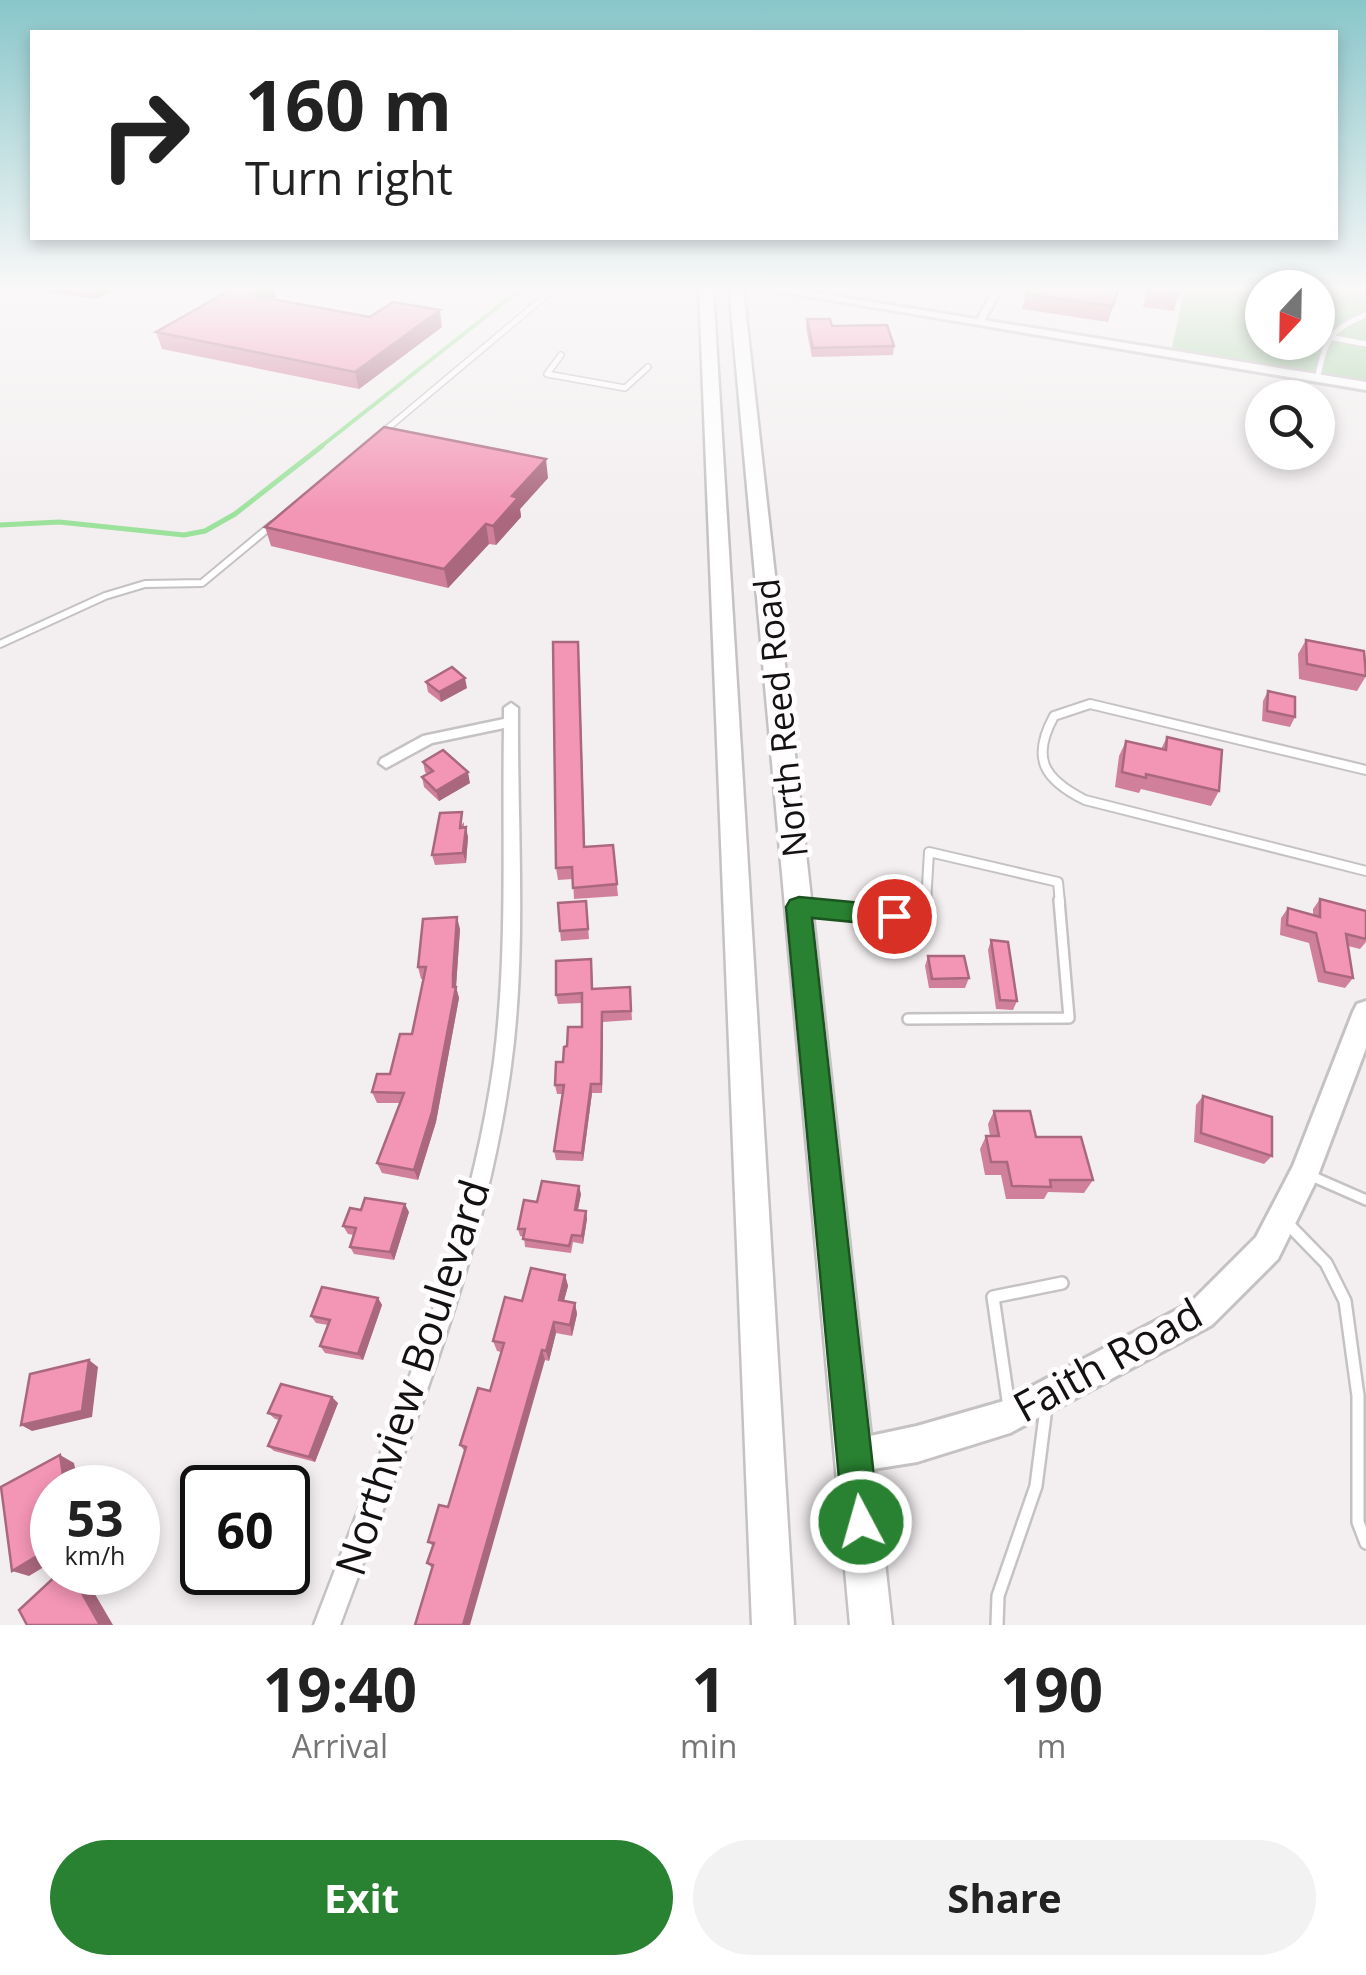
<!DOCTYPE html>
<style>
body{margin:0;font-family:"Open Sans",sans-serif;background:#f2f2f2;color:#222;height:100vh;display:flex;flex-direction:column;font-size:38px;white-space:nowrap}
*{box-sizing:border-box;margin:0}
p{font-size:32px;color:#767676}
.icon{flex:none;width:55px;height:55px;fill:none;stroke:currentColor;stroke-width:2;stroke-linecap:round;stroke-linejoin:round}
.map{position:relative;height:1625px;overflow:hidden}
.panel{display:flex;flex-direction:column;background:#fff;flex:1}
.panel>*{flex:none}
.guide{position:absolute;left:30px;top:30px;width:1308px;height:210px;border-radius:0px;box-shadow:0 5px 15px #0003;background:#fff;color:#222;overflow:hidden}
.needle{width:65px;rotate:202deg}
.controls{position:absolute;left:1245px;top:270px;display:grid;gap:20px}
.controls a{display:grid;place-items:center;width:90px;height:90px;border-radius:50%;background:#fff;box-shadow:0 5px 15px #0003;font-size:50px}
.speed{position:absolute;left:30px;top:1465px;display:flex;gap:20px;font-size:50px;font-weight:700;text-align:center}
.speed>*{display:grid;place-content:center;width:130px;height:130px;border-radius:50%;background:#fff;box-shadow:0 5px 15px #0003;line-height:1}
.speed small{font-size:25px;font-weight:400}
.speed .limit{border:5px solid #111;border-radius:15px;background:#fff;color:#111}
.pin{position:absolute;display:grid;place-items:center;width:85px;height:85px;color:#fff;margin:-42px;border:5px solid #fff;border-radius:50%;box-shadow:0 2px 10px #0007}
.me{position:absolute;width:110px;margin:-55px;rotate:354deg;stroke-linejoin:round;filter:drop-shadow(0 0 8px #0008)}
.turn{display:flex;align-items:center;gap:35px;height:210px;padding:0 50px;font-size:45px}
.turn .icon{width:130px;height:130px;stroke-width:2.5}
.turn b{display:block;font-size:70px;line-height:85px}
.eta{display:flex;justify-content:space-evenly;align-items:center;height:170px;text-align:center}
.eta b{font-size:60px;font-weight:700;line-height:70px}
.primary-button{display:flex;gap:20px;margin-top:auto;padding:20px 50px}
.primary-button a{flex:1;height:115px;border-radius:60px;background:#298231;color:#fff;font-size:40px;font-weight:700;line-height:115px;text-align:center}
.primary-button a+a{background:#f2f2f2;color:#222}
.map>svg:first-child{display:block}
.green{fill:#a8d5a8}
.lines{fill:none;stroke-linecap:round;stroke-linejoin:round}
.stream-far1{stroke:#9ce29c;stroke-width:4}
.stream{stroke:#9ce29c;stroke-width:5}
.lane-far4-casing{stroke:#c5c2c3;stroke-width:8}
.lane-far3-casing{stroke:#c5c2c3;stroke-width:10}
.lane-far2-casing{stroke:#c5c2c3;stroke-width:12}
.lane-far1-casing{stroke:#c5c2c3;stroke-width:14}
.lane-casing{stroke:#c5c2c3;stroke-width:16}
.street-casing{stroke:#c5c2c3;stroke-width:5}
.secondary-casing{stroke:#c5c2c3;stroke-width:6}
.primary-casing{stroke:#c5c2c3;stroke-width:5}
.lane-far4{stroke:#fff;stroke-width:5}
.lane-far3{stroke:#fff;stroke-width:6}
.lane-far2{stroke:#fff;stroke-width:8}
.lane-far1{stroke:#fff;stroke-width:9}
.lane{stroke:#fff;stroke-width:11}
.street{fill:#fff;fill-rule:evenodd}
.secondary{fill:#fff;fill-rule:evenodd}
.primary{fill:#fff;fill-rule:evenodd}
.wall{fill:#d1809c}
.shaded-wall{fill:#aa687f}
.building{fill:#f395b5;stroke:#aa687f;stroke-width:2.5}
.route{fill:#298231;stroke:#1b5420;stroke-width:2.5}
.labels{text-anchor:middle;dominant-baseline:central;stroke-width:10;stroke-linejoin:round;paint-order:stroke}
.street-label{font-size:35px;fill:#131213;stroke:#fffdfe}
.near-street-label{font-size:42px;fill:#131213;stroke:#fffdfe}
</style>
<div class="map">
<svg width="1366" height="1625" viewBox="0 0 1366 1625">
<rect width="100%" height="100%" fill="#f3eff0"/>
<!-- green -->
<polygon class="green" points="1185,288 1262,288 1262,342 1318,342 1318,288 1366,288 1366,384 1171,352"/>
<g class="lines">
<!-- stream-far1 -->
<polyline class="stream-far1" points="319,448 522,288"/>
<!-- stream -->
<polyline class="stream" points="0,525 59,522 184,535 205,531 235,514 322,446"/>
<!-- lane-far4 casing -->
<g class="lane-far4-casing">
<g id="lane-far4">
<polyline points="1329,337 1366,344"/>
<polyline points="561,355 547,374 625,388 648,367"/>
<path d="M1317,379C1326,341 1327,330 1366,315"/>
<polyline points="382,433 555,288"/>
</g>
</g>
<!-- lane-far3 casing -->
<g class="lane-far3-casing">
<polyline id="lane-far3" points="0,644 105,596 145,584 202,583 272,525"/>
</g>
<!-- lane-far2 casing -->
<g class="lane-far2-casing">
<g id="lane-far2">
<path d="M1366,770L1090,704L1054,716C1031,758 1043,779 1085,800L1366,871"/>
<polyline points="926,903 929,852 1058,882 1060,903"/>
</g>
</g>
<!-- lane-far1 casing -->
<g class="lane-far1-casing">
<g id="lane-far1">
<polyline points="803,907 925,919 926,900"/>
<polyline points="908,1019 1069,1018 1059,900"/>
<polyline points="1309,1175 1366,1200"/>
</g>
</g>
<!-- lane casing -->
<g class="lane-casing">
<g id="lane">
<polyline points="1289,1225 1326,1263 1345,1301 1358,1396 1358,1522 1366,1543"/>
<polyline points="1009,1407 993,1297 1062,1283"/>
<polyline points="997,1625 998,1596 1036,1486 1046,1408"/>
</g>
</g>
<!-- street casing -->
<g class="street-casing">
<g id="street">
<polygon points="994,288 1002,288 984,322 978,322 977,320"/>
<path d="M511,703L518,708C517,827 527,948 511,1066C485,1260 407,1442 340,1625H314C383,1442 467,1258 494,1062C508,951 502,839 504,728L432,743L386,768L379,763L381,759L423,736L504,719V708Z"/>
</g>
</g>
<!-- secondary casing -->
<g class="secondary-casing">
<g id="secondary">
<polygon points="759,288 785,288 1366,382 1366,390"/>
<polygon points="1366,1001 1366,1048 1315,1183 1278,1259 1212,1325 1010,1433 917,1462 854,1472 842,1466 836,1454 842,1442 917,1426 1004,1401 1190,1303 1256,1237 1293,1166 1353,1012 1357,1004"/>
</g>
</g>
<!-- primary casing -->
<g class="primary-casing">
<g id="primary">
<polygon points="699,288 713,288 794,1625 752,1625"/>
<polygon points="729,288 743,288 892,1625 850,1625"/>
</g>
</g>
<!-- lane-far4 -->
<use href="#lane-far4" class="lane-far4"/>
<!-- lane-far3 -->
<use href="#lane-far3" class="lane-far3"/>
<!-- lane-far2 -->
<use href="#lane-far2" class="lane-far2"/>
<!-- lane-far1 -->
<use href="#lane-far1" class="lane-far1"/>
<!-- lane -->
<use href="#lane" class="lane"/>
<!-- street -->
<use href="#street" class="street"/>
<!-- secondary -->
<use href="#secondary" class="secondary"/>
<!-- primary -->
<use href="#primary" class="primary"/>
</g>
<!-- wall -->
<g class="wall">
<polygon points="23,288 117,288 96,299"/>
<polygon points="234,288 294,288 288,291 273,288 276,299 274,300 370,317 442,327 359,389 162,349 156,332"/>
<polygon points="1119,288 1108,322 1022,309 1026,294"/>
<polygon points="1147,288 1180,288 1174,311 1143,307"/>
<polygon points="807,319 832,326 894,346 893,355 812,357 806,328"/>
<polygon points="548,478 520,509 521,517 496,545 489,544 448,588 271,546 265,527"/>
<polygon points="1306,640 1366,676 1357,691 1299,679 1298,654"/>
<polygon points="579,653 585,847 613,845 618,896 574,899 573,879 558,880 556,868"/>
<polygon points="426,682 467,688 441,702 428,692"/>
<polygon points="1268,691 1295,717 1290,727 1262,721 1263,701"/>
<polygon points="1167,737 1219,791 1211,806 1141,789 1139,793 1115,787 1119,756 1126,741 1161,749"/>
<polygon points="423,762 470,783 439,801 424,787 422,777 427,774 425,772"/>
<polygon points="464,822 464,827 468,837 466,863 435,865 432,855"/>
<polygon points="1320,899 1366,911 1366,942 1360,949 1348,946 1353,978 1345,988 1318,982 1309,943 1280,935 1281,918 1288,908 1313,915 1313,909"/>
<polygon points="586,901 589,939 561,941 560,931"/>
<polygon points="460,929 456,987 459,998 436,1122 418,1180 382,1173 377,1163 400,1103 377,1103 372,1092 390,1074 412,1034 424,979 421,979 418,967"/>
<polygon points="991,940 1017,1001 1013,1010 996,1009 988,950"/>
<polygon points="928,956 969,978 965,988 929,988 925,966"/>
<polygon points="592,969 593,989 630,987 632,1020 603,1022 602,1093 592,1093 583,1161 556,1160 554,1151 563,1094 557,1094 555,1085 567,1046 582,1027 582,1003 558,1004 556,995"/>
<polygon points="1203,1096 1272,1156 1264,1164 1194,1142 1196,1105"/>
<polygon points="994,1111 1036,1137 1093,1180 1084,1193 1048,1192 1044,1199 1006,1199 1001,1175 985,1175 980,1149 986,1136 990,1136 988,1124"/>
<polygon points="581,1194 578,1210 586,1211 587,1219 583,1244 573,1242 571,1253 525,1247 524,1237 520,1236 518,1229 537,1202"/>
<polygon points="409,1212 394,1260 354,1254 350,1247 354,1235 348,1234 343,1226"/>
<polygon points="565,1275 568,1286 564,1301 575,1303 577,1314 572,1336 556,1333 549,1361 545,1360 432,1568 427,1563 433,1546 428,1542 448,1507 465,1452 460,1445 490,1391 501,1352 497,1351 493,1341 522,1301"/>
<polygon points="378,1298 382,1305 363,1360 325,1353 320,1346 328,1325 316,1323 311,1316"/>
<polygon points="338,1403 315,1462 274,1451 268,1446 279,1420 275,1419 268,1413"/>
<polygon points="209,1572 269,1572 262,1590 221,1579"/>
</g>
<!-- shaded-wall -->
<g class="shaded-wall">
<polygon points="92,288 117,288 96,299"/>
<polygon points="263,288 273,288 276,299 254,312 250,295"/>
<polygon points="440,310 442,327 359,389 355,372"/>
<polygon points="546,459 548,478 520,509 521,517 496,545 493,526 512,496"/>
<polygon points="486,524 489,544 448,588 444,569"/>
<polygon points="465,678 467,688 441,702 439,692"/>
<polygon points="468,772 470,783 439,801 436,791"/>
<polygon points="466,827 468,837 466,863 463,853"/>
<polygon points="457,917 460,929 456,987 459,998 436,1122 418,1180 414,1170 453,987"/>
<polygon points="602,1012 603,1022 602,1093 601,1084"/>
<polygon points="591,1084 592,1093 583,1161 582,1153"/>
<polygon points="579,1186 581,1194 576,1218 575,1210"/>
<polygon points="405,1204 409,1212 394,1260 390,1252"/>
<polygon points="586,1211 587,1219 583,1244 582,1236"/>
<polygon points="565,1275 568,1286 561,1311 559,1300"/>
<polygon points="378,1298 382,1305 363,1360 358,1354"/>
<polygon points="575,1303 577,1314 572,1336 570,1325"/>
<polygon points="554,1322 556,1333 549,1361 546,1351"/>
<polygon points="542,1350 545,1360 470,1625 463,1625"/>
<polygon points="89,1360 98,1367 92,1417 32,1431 21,1425"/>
<polygon points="332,1397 338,1403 315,1462 309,1457"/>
<polygon points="60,1455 74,1463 79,1488 65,1488"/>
<polygon points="299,1496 308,1504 288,1559 288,1526"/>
<polygon points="52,1547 52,1562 29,1576 12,1571"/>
<polygon points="70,1572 82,1572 113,1625 100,1625"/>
<polygon points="256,1572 269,1572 262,1590 251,1585"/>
</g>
<!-- building -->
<g class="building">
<polygon points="234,288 263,288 250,295 370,317 393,302 440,310 355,372 156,332"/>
<polygon points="1028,288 1119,288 1113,306 1026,294"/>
<polygon points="1148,288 1180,288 1179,294 1148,290"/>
<polygon points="807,319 830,319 832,326 887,325 894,346 813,348"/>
<polygon points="384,427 546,459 512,496 518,498 493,526 486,524 444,569 265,527"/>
<polygon points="1306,640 1364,651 1366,676 1307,664"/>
<polygon points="553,642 578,642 584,847 613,845 617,884 573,888 572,867 556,868"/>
<polygon points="452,667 465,678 439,692 426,682"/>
<polygon points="1268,691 1295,697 1295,717 1267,711"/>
<polygon points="1167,737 1222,750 1219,791 1146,774 1146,778 1122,772 1126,741 1166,750"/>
<polygon points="443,750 468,772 436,791 422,777 433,771 423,762"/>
<polygon points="462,812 460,828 466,827 463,853 432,855 440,813"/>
<polygon points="1320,899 1366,911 1366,939 1346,934 1353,978 1325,972 1316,933 1287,925 1288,908 1320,917"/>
<polygon points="586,901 588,929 560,931 558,903"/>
<polygon points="457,917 453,974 453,987 456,987 432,1112 414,1170 377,1163 404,1093 372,1092 377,1074 390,1074 400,1034 412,1034 426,967 418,967 423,919"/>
<polygon points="991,940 1008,942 1017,1001 1000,1000"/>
<polygon points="928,956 964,956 969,978 932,979"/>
<polygon points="591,959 592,989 630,987 631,1011 602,1012 601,1084 591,1084 582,1153 554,1151 564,1085 555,1085 556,1062 563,1062 564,1047 567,1046 568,1027 582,1027 582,993 556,995 556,961"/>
<polygon points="1203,1096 1272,1117 1272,1156 1201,1133"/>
<polygon points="994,1111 1030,1111 1036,1137 1081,1137 1093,1180 1050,1180 1051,1187 1012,1186 1007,1162 991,1162 986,1136 999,1136"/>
<polygon points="542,1181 579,1186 575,1210 586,1211 582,1236 572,1235 569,1246 523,1239 525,1229 518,1229 524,1200 537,1202"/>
<polygon points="365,1198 405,1204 390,1252 350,1247 356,1228 343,1226 350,1208 361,1210"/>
<polygon points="531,1268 565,1275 559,1300 575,1303 570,1325 554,1322 546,1351 542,1350 463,1625 415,1625 433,1565 427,1563 434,1543 428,1542 439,1505 448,1507 466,1447 460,1445 478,1388 490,1391 504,1343 493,1341 505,1297 522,1301"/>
<polygon points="322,1287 378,1298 358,1354 320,1346 330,1320 311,1316"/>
<polygon points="89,1360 82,1411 21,1425 30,1374"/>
<polygon points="281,1384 332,1397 309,1457 268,1446 281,1416 268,1413"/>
<polygon points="60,1455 65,1488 52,1488 52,1547 12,1571 1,1487"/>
<polygon points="238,1481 263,1488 235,1488"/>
<polygon points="288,1493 299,1496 288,1526"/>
<polygon points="60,1572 70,1572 100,1625 27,1625 19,1610"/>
<polygon points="209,1572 256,1572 251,1585"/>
</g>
<!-- sky -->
<linearGradient id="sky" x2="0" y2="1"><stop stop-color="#89c6ca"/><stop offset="0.56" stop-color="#faf8f8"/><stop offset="1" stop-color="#faf8f8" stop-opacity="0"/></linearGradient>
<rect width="1366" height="515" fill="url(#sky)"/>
<!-- route -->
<polygon class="route" points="799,897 894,906 903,909 906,916 903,923 894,926 812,918 879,1522 874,1536 861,1541 848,1536 843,1522 786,907 790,900"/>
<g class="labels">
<!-- street labels -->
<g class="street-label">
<text transform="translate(780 718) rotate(-96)">North Reed Road</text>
</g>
<!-- near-street labels -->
<g class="near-street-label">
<text transform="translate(1107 1359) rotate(-29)">Faith Road</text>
<text transform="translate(411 1377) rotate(-72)">Northview Boulevard</text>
</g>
</g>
</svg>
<div class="controls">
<a><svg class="needle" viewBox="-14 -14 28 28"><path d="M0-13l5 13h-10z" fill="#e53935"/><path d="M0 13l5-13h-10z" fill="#767676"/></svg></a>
<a><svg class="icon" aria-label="search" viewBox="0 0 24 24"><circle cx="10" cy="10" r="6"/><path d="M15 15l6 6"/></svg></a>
</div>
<div class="speed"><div>53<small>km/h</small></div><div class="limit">60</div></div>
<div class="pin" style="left:894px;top:916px;background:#d93025"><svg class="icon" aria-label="arrive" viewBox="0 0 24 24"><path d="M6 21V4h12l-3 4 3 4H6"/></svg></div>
<svg class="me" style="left:861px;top:1522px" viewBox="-20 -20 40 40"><circle r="17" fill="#298231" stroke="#fff" stroke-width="3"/><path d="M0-11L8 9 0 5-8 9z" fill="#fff"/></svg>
<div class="guide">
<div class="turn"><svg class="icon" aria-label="right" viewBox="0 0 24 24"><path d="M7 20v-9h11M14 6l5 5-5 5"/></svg><div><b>160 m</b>Turn right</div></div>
</div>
</div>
<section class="panel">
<div class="eta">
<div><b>19:40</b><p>Arrival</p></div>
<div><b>1</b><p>min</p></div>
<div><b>190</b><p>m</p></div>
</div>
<div class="primary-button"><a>Exit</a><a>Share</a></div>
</section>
